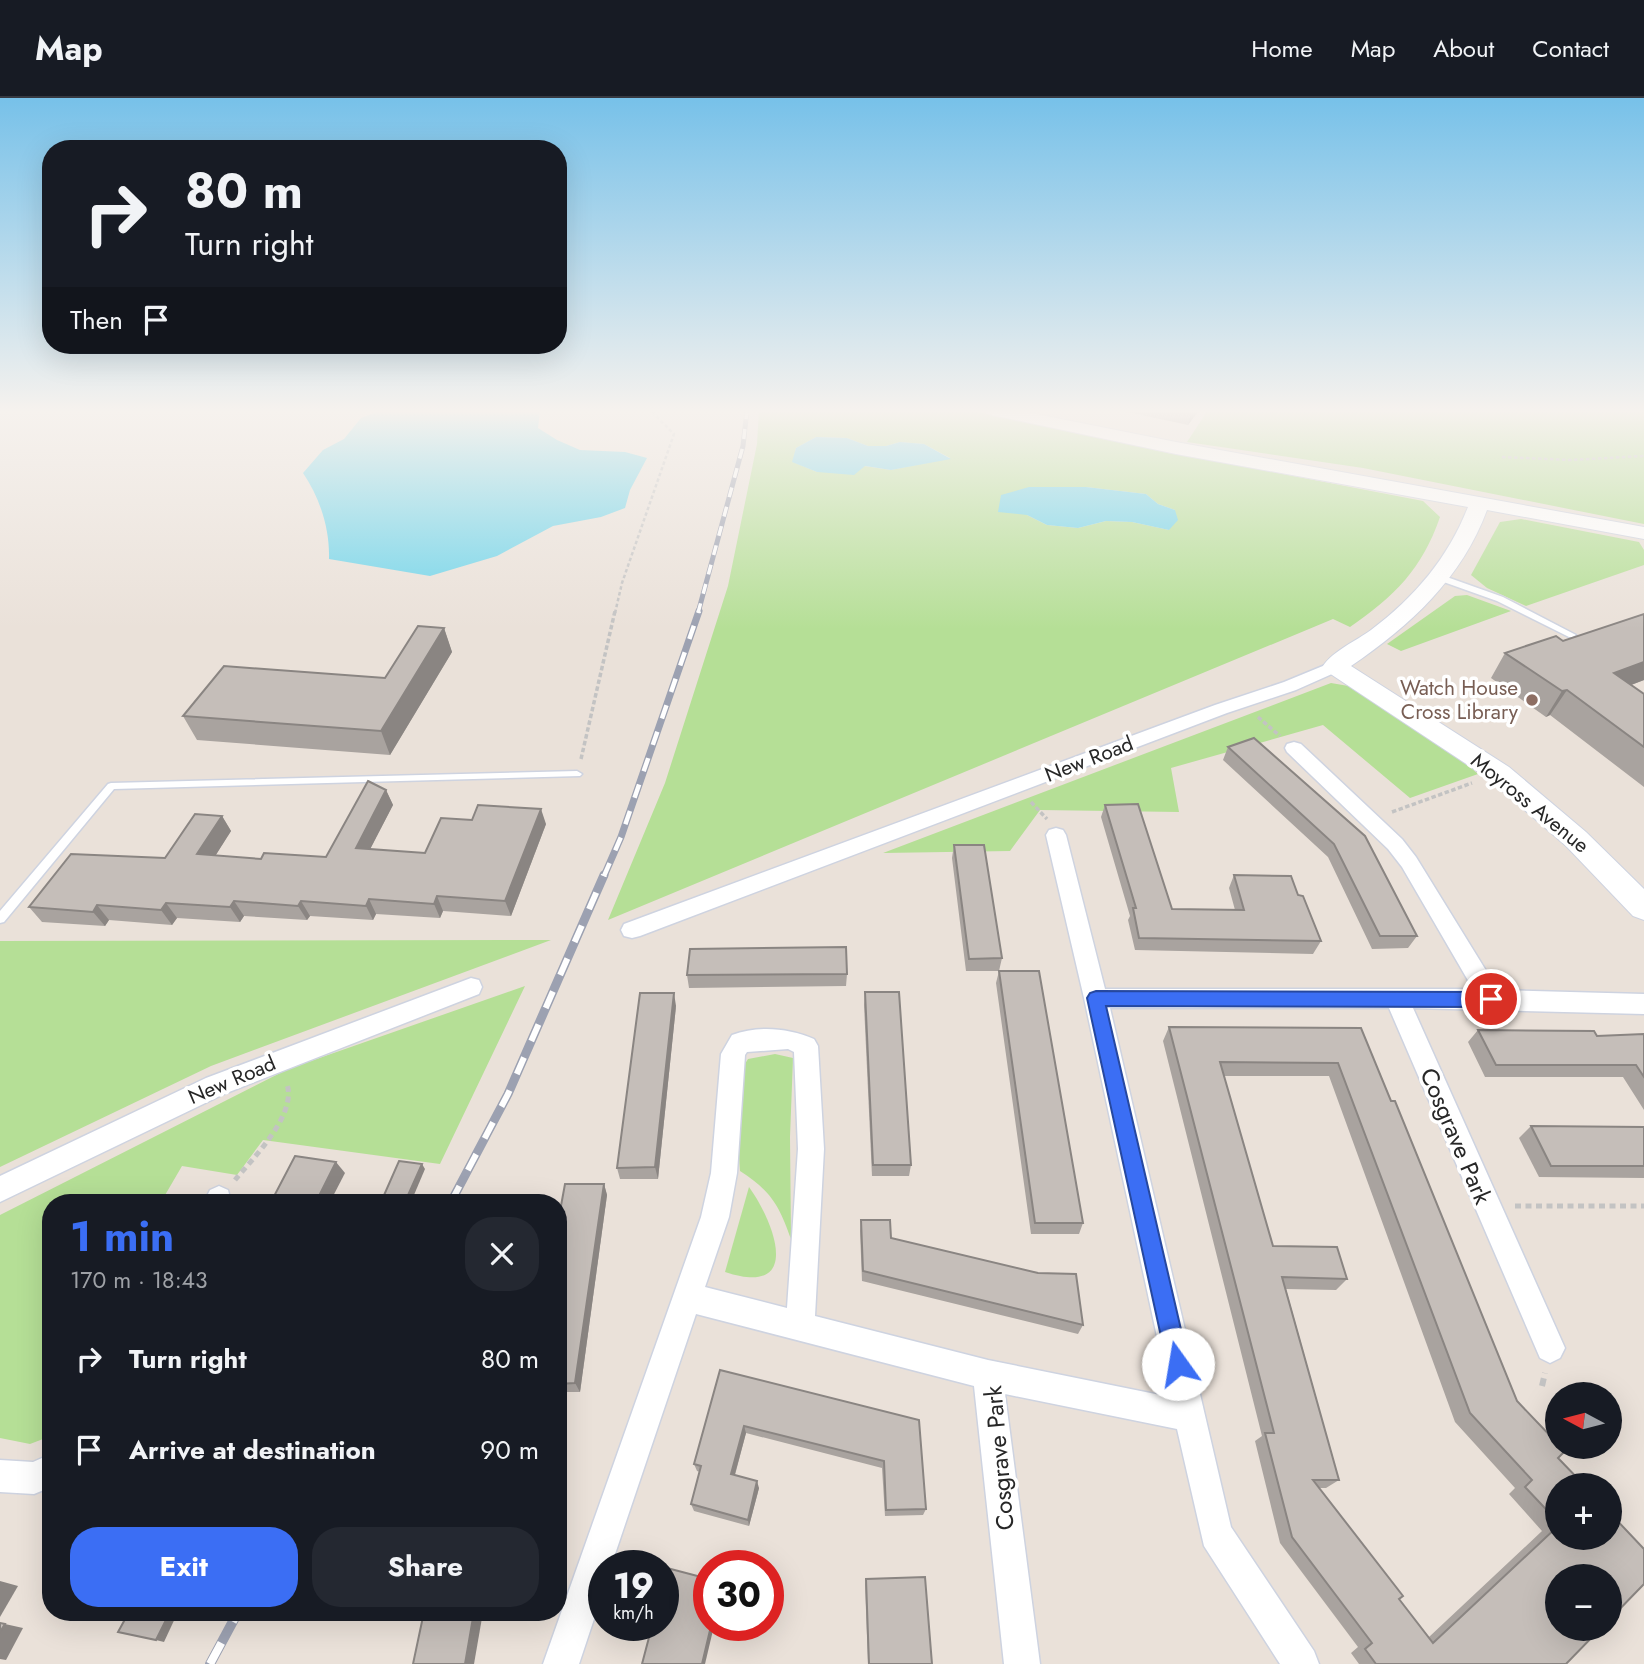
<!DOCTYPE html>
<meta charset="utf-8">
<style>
body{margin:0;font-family:Jost,sans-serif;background:#242831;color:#f1f3f6;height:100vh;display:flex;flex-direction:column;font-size:26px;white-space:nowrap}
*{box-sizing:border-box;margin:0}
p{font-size:23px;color:#9ea1a6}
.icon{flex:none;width:38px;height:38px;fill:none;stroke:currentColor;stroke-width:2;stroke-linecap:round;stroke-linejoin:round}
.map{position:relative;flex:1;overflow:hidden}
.drawer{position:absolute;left:42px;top:1096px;width:525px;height:427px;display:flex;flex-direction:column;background:#171b24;border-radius:28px;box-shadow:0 7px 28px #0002}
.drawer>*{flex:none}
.hud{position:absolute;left:42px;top:42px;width:525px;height:214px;border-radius:28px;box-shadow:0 7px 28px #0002;background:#171b24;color:#f1f3f6;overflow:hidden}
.needle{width:46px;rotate:277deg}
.fabs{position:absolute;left:1545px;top:1284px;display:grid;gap:14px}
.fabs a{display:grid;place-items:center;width:77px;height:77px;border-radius:50%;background:#171b24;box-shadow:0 7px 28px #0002;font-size:35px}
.speed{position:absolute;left:588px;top:1452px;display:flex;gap:14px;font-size:35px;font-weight:700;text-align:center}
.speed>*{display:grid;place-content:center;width:91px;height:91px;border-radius:50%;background:#171b24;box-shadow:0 7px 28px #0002;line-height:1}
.speed small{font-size:18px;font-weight:400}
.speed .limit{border:10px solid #d22;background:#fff;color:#111}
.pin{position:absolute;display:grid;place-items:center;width:60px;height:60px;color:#fff;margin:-30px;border:4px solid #fff;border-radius:50%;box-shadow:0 2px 7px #0007}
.me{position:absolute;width:77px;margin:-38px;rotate:347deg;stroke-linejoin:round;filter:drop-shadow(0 0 5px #0008)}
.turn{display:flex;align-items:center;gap:24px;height:147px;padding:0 28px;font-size:32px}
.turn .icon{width:91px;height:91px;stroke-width:2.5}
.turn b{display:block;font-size:49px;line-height:60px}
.then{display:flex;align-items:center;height:66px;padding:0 28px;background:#0003;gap:14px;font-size:26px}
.round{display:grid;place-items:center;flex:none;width:74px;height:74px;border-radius:28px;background:#242831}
.head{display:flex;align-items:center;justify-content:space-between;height:119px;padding:0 28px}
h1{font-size:42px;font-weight:700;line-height:52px;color:#3b6ef4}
.primary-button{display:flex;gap:14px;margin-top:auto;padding:14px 28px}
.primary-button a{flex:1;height:80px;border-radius:28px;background:#3b6ef4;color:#fff;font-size:28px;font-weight:700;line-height:80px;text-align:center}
.primary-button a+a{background:#242831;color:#f1f3f6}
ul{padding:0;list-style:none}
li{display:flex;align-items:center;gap:21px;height:91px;padding:0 28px}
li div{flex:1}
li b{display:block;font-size:26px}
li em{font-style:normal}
header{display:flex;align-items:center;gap:42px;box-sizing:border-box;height:98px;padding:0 35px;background:#171b24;border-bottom:2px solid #363941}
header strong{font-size:33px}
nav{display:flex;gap:38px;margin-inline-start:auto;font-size:24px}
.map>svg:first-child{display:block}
.green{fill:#b5df96;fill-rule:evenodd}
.water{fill:#6dd4ea}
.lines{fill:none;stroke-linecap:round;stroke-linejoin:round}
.lane-casing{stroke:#ced3e0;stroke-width:3}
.street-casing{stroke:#ced3e0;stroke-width:3}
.secondary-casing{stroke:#ced3e0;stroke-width:2}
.path-far3{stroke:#c3c3c3;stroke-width:2.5;stroke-dasharray:3.5 2.5;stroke-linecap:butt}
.path-far2{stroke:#c3c3c3;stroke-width:3.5;stroke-dasharray:4.5 2.5;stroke-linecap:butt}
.path-far1{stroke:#c3c3c3;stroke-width:5;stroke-dasharray:6 4.5;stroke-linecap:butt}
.path{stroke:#c3c3c3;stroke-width:6;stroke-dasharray:8 5;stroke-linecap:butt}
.lane{fill:#fff;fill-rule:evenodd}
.street{fill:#fff;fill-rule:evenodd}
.secondary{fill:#fff;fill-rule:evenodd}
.rail-far3-casing{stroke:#9ca1b1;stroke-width:5}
.rail-far2-casing{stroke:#9ca1b1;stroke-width:7}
.rail-far1-casing{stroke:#9ca1b1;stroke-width:9}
.rail-casing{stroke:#9ca1b1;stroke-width:10}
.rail-far3{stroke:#fff;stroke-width:3.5;stroke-dasharray:10;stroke-linecap:butt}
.rail-far2{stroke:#fff;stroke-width:4.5;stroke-dasharray:14;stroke-linecap:butt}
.rail-far1{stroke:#fff;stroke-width:6;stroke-dasharray:18;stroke-linecap:butt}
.rail{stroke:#fff;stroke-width:8;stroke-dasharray:24;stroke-linecap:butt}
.wall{fill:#a9a39f;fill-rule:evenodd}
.shaded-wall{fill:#8a8582}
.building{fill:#c5beb9;stroke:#8a8582;stroke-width:2}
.route{fill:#3b6ef4;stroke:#26489f;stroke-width:2}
.education-dot{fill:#8d6e63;stroke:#fff;stroke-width:2.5}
.labels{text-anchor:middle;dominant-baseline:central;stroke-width:7;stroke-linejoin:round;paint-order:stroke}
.education-label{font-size:21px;fill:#785e54;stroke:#fff;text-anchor:end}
.street-label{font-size:21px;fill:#272727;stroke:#fff}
.near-street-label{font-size:24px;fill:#272727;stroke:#fff}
</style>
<header>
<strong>Map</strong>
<nav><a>Home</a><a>Map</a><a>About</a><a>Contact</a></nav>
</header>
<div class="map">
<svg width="1644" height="1566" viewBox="0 0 1644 1566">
<rect width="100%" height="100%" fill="#eae1d9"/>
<!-- green -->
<g class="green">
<path d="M759,312H969L1133,347L1423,403L1440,419C1422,471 1395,498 1350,529L1333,521L608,822L665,685L728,488L757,346ZM816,339L847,340L868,348H886L900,344L924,346L950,360L891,372L864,368L817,374L793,364L796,350ZM1086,389L1146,396L1158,406L1175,412L1169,432L1132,424L1106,423L1078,430L1047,427L1027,417Z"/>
<polygon points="1208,312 1644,312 1644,426 1363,370 1187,344"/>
<polygon points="1521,421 1639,444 1644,452 1644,467 1526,508 1487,490 1471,477 1500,424"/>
<polygon points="1467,497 1511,513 1401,553 1387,546 1455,498"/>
<polygon points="1331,585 1360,590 1444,646 1478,676 1410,700 1323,627 1171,670 1179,714 1040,712 1010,753 883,755"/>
<polygon points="551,842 211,968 0,1069 0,843"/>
<polygon points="525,888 440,1066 263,1042 237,1077 182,1068 161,1104 51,1104 51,1338 30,1346 0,1340 0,1117 288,971"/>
<path d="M775,956L793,960L790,1039L791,1141C779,1107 771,1093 740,1073L738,1044L743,969L748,961Z"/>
<path d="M749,1089C775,1125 803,1200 725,1174Z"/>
</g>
<!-- water -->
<g class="water">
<path d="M382,312H540L538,330L557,342L580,352L625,354L647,360L630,392L625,410L601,419L553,428L497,458L430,478L329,461C330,431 320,400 303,375L323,352L344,341L361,320Z"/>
<polygon points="816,339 847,340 868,348 886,348 900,344 924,346 951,361 891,372 865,368 854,377 817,374 792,364 796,350"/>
<polygon points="1029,389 1086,389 1146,396 1158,406 1175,412 1178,422 1169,432 1132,424 1106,423 1078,430 1047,427 1027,417 998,414 1001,397"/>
</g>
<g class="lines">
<!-- lane casing -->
<g class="lane-casing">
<g id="lane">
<polygon points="1438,478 1444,478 1503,499 1576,537 1572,539 1569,539 1497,503 1438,482"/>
<polygon points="577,673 582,676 580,678 114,691 4,824 0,825 0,813 108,686 111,685"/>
</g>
</g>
<!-- street casing -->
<g class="street-casing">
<g id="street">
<polygon points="1335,563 1344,568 1341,572 1296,592 1227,615 640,838 632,840 624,838 621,832 624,826 1215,607 1284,584"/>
<path d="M1294,644L1301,646L1402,741L1416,759L1498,892L1644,896V916L1413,910L1565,1250L1560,1260L1550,1265L1540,1260L1389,910H1110L1231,1429L1314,1553L1319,1566H1280L1204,1448L1177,1331L1005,1296L1040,1566H1004L974,1288L696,1216L611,1468H604V1491L579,1566H543L701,1119L711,1075L721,956L732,937C758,927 789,930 814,941L818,948L824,1051L815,1218L988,1262L1170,1299L1084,900L1046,737L1049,732L1056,730L1063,732L1066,737L1105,891H1473L1402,769L1388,751L1287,654L1285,650L1287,646ZM788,951L794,954L798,1051L787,1210L705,1189L729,1119L737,1075L745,957L747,954Z"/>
<polygon points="471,880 479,882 482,889 479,896 224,996 0,1104 0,1078 206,980"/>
<polygon points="219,1088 228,1092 231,1104 204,1104 210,1092"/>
<polygon points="51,1356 51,1389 34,1396 0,1394 0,1362 33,1364"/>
</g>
</g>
<!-- secondary casing -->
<g class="secondary-casing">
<path id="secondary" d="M983,312H1016L1176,344L1644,429V441L1487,412C1462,480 1410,528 1351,568L1509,669L1586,734L1644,791V822L1633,818L1566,748L1489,681L1326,573L1323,568C1333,553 1356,543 1371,532C1415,499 1448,460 1468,409L1176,356L992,317Z"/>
</g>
<!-- path-far3 -->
<g class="path-far3">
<polyline points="1502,359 1570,362 1644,358"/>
<polyline points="615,515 622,485 674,336 650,312"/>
</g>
<!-- path-far2 -->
<g class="path-far2">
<polyline points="1258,619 1280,638"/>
<polyline points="581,661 615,513"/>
<polyline points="1031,704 1047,721"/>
<polyline points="1392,714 1472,685"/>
</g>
<!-- path-far1 -->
<g class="path-far1">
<path d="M235,1082C253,1060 297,1017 287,986"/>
<polyline points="1515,1108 1644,1108"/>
</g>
<!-- path -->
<polyline class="path" points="1542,1288 1545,1275"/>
<!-- lane -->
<use href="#lane" class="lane"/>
<!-- street -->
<use href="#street" class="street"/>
<!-- secondary -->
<use href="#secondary" class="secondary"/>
<!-- rail-far3 casing -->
<g class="rail-far3-casing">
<polyline id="rail-far3" points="698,515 743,348 747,312"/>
</g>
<!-- rail-far2 casing -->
<g class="rail-far2-casing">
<polyline id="rail-far2" points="604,778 621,739 699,513"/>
</g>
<!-- rail-far1 casing -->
<g class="rail-far1-casing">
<polyline id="rail-far1" points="451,1104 508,996 604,777"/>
</g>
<!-- rail casing -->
<g class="rail-casing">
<polyline id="rail" points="210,1566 238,1514"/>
</g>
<!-- rail-far3 -->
<use href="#rail-far3" class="rail-far3"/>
<!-- rail-far2 -->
<use href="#rail-far2" class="rail-far2"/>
<!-- rail-far1 -->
<use href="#rail-far1" class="rail-far1"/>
<!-- rail -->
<use href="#rail" class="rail"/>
</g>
<!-- wall -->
<g class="wall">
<polygon points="1118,312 1199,312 1188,327"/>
<polygon points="444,530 452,554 390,657 197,642 183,618 385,580"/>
<polygon points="1563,543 1644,582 1631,587 1644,596 1644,689 1550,617 1546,619 1491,580 1505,555"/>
<polygon points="1228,649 1365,738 1417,838 1408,850 1372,851 1328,759 1223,662"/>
<polygon points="386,692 393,707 370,751 425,755 546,726 511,818 443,813 440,820 376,816 373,822 310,818 307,822 244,818 240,824 177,820 172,827 109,822 105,828 42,824 29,809 165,760 222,718 231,733 215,758 261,761 326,759"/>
<polygon points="1105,707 1172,811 1235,812 1229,790 1234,777 1298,797 1321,843 1313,856 1135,852 1128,822 1130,818 1101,719"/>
<polygon points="954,747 1002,860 999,873 1083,1125 1079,1136 1031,1136 996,885 999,873 966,873 952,760"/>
<polygon points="847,876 846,888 689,890 687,877"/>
<polygon points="865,894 911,1067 909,1078 872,1078 864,907"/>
<polygon points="676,908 658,1081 620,1081 617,1070"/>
<path d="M1169,929L1361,930L1517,1303L1558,1360V1440L1566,1566H1359L1351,1555L1358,1549L1280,1445L1255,1343L1262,1338L1163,943ZM1224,978H1329L1455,1324L1515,1390L1509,1396L1542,1433L1429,1539L1399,1501L1319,1390H1326L1339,1382L1286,1191L1336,1192L1347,1181L1273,1148Z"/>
<polygon points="1478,932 1597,938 1644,936 1644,1012 1623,979 1485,979 1468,944"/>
<polygon points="1531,1028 1644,1029 1644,1080 1539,1079 1519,1040"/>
<polygon points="604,1086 607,1097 580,1294 558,1294 558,1124"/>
<polygon points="861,1122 891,1140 1083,1227 1078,1236 862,1183 860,1133"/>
<polygon points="720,1272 919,1322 926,1411 923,1417 885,1418 882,1370 746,1335 735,1377 759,1390 749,1428 694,1413 691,1406 700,1374 697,1373 694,1366"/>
<polygon points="866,1481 932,1566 868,1566 865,1486"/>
</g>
<!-- shaded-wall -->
<g class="shaded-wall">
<polygon points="1194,312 1199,312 1188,327 1191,316"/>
<polygon points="444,530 452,554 390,657 381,633"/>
<polygon points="1644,564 1644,582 1597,600 1614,575"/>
<polygon points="1567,592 1550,617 1546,619 1562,593"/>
<polygon points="386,692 393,707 363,765 356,750"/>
<polygon points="541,711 546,726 511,818 505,803"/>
<polygon points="222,718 231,733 207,771 197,756"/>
<polygon points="437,798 443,813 440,820 434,806"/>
<polygon points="369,801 376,816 373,822 366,808"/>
<polygon points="234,803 244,818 240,824 230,809"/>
<polygon points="301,803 310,818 307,822 298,808"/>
<polygon points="166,805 177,820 172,827 161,812"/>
<polygon points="97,807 109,822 105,828 93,814"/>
<polygon points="674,895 676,908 658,1081 655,1069"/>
<polygon points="336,1064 345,1075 330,1104 316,1104"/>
<polygon points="422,1066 425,1071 411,1104 405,1104"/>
<polygon points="604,1086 607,1097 580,1294 575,1285"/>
<polygon points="744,1328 746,1335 733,1383 731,1376"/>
<polygon points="757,1383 759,1390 749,1428 748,1422"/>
<polygon points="0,1483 18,1488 0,1519"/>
<polygon points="170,1514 177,1516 164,1544 156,1542"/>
<polygon points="474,1514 483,1514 474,1566 465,1566"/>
<polygon points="5,1526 23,1530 6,1562 0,1561 0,1534"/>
<polygon points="711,1528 714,1528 705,1566 702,1566"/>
</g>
<!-- building -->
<g class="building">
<polygon points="1172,312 1194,312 1191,316"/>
<polygon points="1644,516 1644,564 1614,575 1644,596 1644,649 1567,592 1562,593 1505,555 1556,538 1563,543"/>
<polygon points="418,528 444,530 381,633 183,618 224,568 385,580"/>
<polygon points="1254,640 1365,738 1417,838 1380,838 1334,746 1228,649"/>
<polygon points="368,683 386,692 356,750 425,755 441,720 472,722 478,707 541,711 505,803 437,798 434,806 369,801 366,808 301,803 298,808 234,803 230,809 166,805 161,812 97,807 93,814 29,809 71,756 165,760 195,716 222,718 197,756 261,761 264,755 326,759"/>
<polygon points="1138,706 1172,811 1244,812 1234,777 1291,778 1298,797 1303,798 1321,843 1139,840 1133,810 1136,810 1105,707"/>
<polygon points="954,747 984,747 1002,860 969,861"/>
<polygon points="846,849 847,876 687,877 690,851"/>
<polygon points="999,873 1039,873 1083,1125 1035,1125"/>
<polygon points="865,894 899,894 911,1067 873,1067"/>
<polygon points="640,895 674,895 655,1069 617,1070"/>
<polygon points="1169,929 1361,930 1391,1003 1395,1003 1517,1303 1558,1346 1558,1349 1561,1349 1565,1353 1558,1360 1585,1388 1558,1388 1558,1424 1525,1389 1532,1382 1470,1315 1338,965 1220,964 1273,1148 1337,1149 1347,1181 1282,1179 1339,1382 1313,1382 1403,1498 1399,1501 1433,1545 1558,1428 1558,1440 1610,1440 1610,1415 1644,1451 1644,1486 1610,1521 1610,1479 1558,1479 1558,1531 1600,1531 1566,1566 1376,1566 1365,1551 1372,1545 1292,1439 1265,1335 1274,1335"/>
<polygon points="1478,932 1594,933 1597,938 1644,936 1644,979 1636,967 1496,967"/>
<polygon points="1531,1028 1644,1029 1644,1068 1551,1068"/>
<polygon points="295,1058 336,1064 316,1104 271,1104"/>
<polygon points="399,1063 422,1066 405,1104 381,1104"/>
<polygon points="565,1086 604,1086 575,1285 558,1286 558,1124"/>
<polygon points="861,1122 890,1122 891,1140 1038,1175 1076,1176 1083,1227 863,1173"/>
<polygon points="720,1272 919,1322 926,1411 886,1412 884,1363 744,1328 731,1376 757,1383 748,1422 691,1406 701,1368 694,1366"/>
<polygon points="667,1470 709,1481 709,1528 711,1528 702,1566 642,1566 652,1528 663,1528 663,1484"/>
<polygon points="925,1479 932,1566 869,1566 866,1481"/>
<polygon points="129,1514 170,1514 156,1542 118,1534"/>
<polygon points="424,1514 474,1514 465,1566 413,1566"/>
<polygon points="0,1525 5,1526 0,1534"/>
</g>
<!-- sky -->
<linearGradient id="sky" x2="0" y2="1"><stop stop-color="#77c1e9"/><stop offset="0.59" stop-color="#f6f2ee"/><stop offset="1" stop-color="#f6f2ee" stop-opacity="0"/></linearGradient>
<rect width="1644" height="531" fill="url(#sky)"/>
<!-- route -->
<polygon class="route" points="1096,893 1491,894 1497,896 1500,901 1497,907 1491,909 1106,908 1189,1266 1186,1274 1178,1277 1170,1274 1167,1266 1087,900 1090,895"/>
<!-- markers -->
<circle class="education-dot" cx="1532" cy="602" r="7"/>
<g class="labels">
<!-- education labels -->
<g class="education-label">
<text x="1518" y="590">Watch House<tspan x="1518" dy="24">Cross Library</tspan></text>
</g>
<!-- street labels -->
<g class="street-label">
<text transform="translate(1089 661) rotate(-21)">New Road</text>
<text transform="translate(1530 705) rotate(39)">Moyross Avenue</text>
<text transform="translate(232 982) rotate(-23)">New Road</text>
</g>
<!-- near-street labels -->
<g class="near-street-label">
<text transform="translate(1456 1038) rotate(67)">Cosgrave Park</text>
<text transform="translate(999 1360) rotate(-95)">Cosgrave Park</text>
</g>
</g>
</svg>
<div class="fabs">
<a><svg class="needle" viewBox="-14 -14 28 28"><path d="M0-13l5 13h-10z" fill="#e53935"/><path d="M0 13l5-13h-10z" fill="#9ea1a6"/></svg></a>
<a>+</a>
<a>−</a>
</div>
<div class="speed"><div>19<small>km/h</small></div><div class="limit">30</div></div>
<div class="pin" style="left:1491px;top:901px;background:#d93025"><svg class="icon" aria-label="arrive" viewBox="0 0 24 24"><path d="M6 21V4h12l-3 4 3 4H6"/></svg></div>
<svg class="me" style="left:1178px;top:1266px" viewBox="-20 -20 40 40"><circle r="19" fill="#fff"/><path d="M0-13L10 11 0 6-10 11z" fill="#3b6ef4"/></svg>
<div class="hud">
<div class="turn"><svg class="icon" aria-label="right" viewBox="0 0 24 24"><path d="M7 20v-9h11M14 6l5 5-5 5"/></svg><div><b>80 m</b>Turn right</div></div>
<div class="then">Then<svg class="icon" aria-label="arrive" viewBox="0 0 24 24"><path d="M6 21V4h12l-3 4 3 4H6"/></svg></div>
</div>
<section class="drawer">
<div class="head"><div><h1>1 min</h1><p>170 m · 18:43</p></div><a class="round"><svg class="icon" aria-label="close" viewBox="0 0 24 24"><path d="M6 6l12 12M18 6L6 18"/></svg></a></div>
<ul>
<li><svg class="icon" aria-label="right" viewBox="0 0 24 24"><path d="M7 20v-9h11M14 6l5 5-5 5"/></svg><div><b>Turn right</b></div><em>80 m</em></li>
<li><svg class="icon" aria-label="arrive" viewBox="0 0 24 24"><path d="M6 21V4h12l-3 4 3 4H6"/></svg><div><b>Arrive at destination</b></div><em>90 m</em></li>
</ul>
<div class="primary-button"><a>Exit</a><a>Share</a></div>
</section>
</div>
